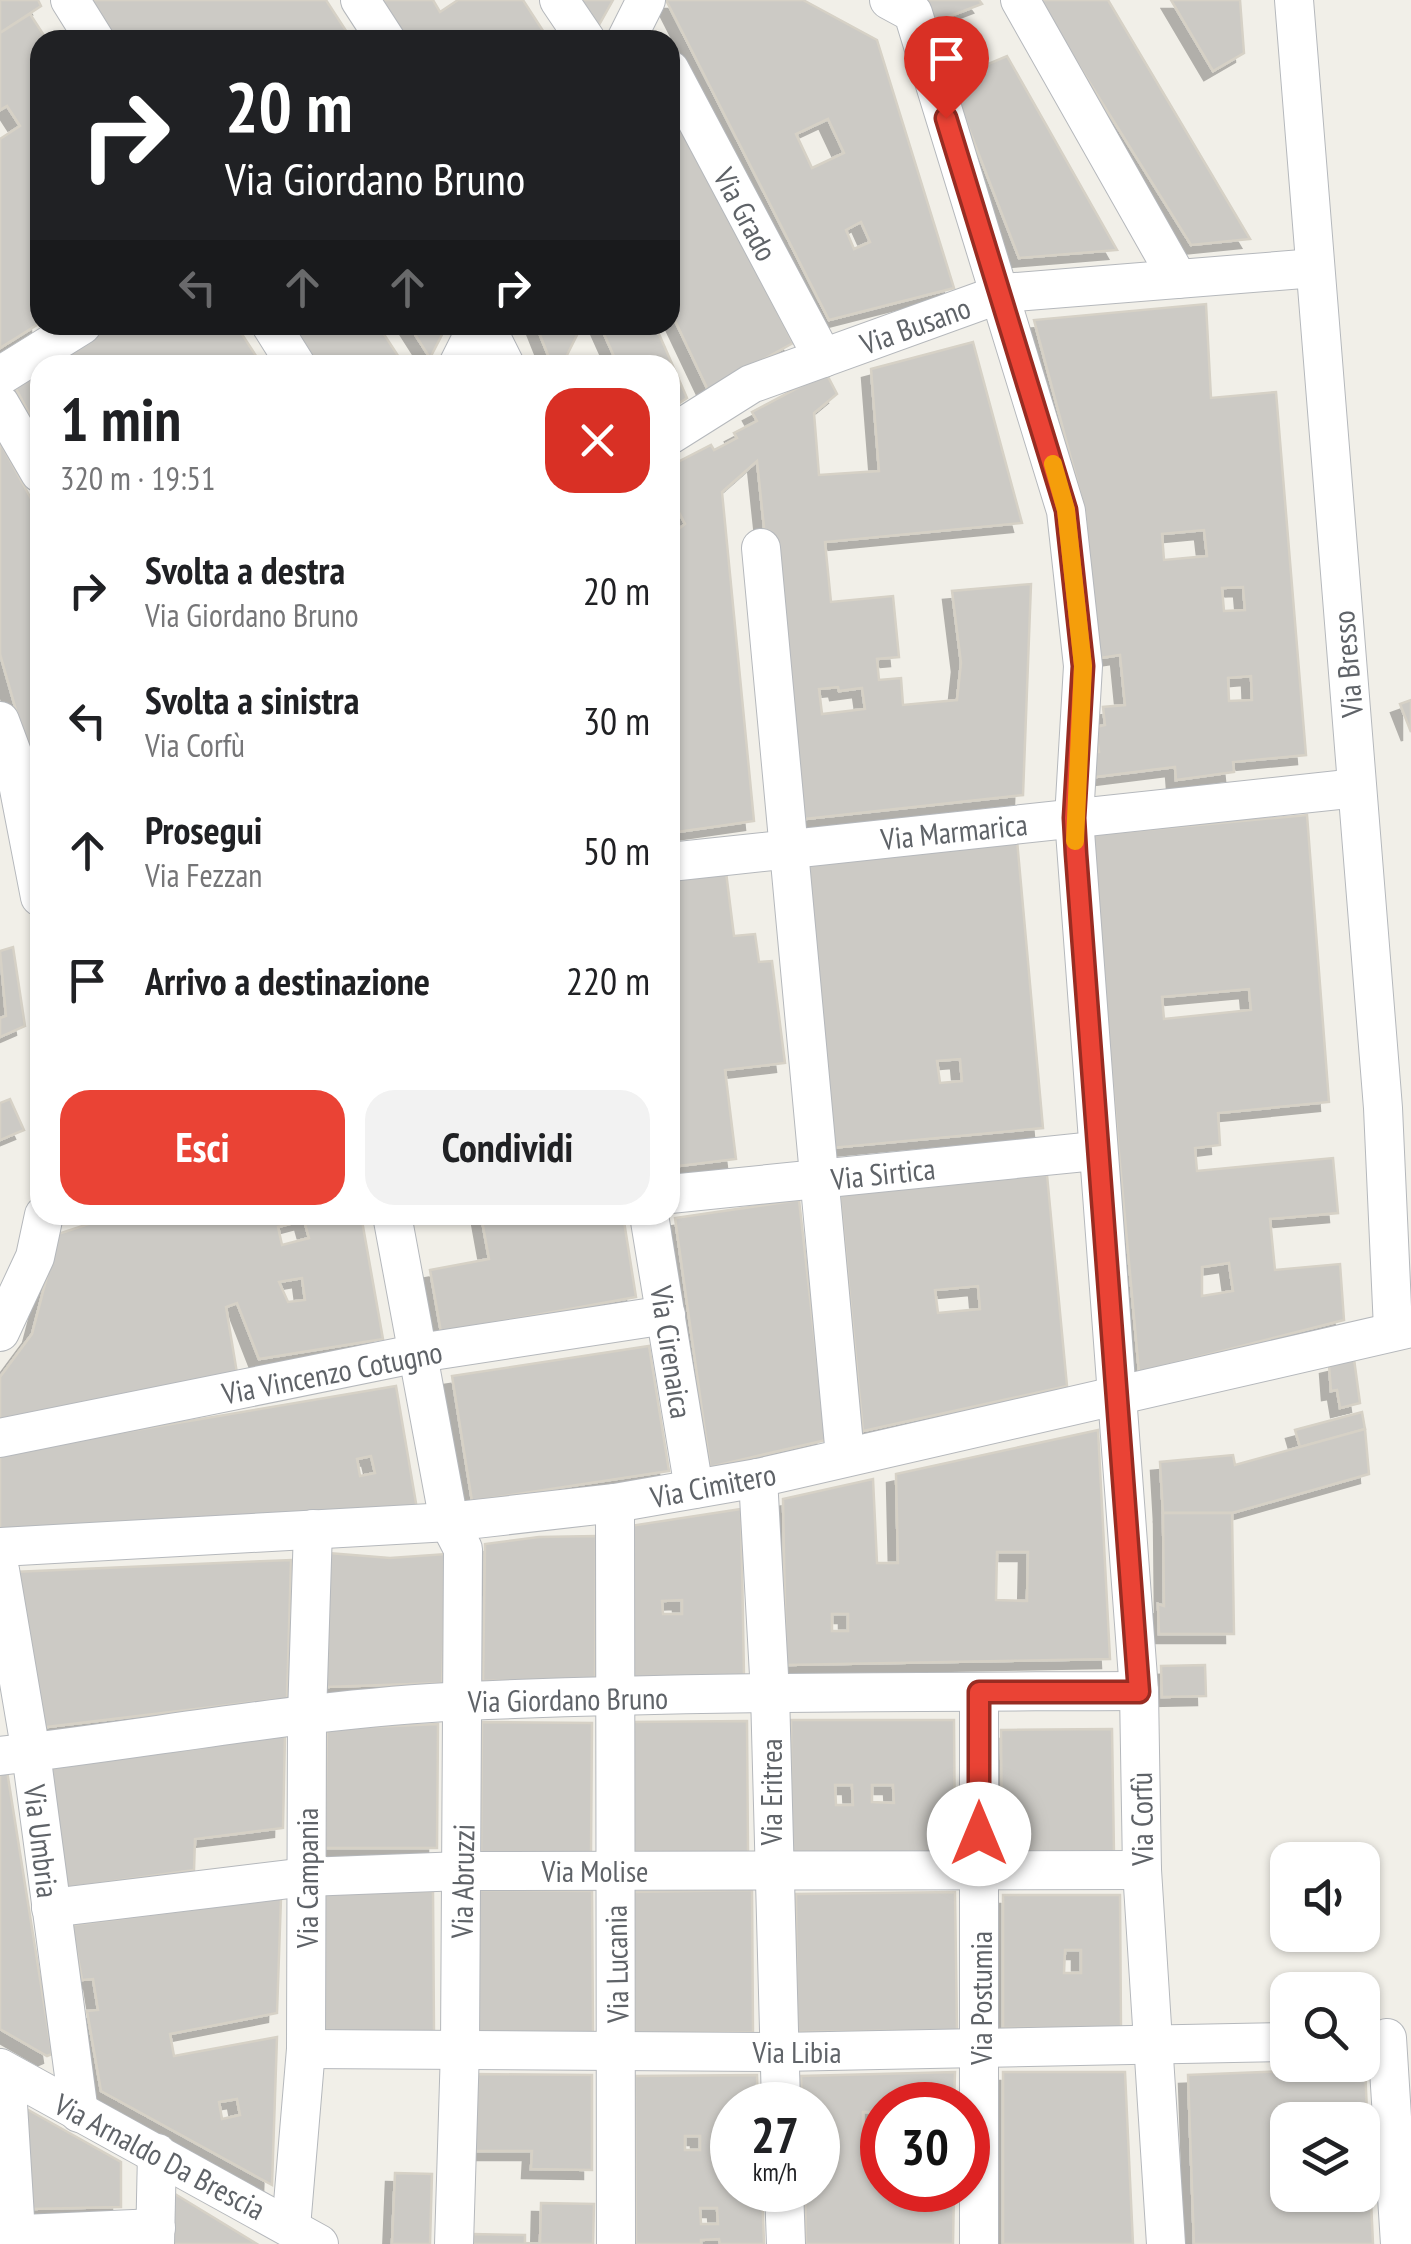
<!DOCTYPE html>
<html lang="it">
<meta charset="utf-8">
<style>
body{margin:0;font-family:"PT Sans Narrow",sans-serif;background:#f2f2f2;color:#202124;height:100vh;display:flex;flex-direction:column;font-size:38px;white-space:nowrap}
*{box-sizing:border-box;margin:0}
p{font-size:32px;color:#757577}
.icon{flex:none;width:55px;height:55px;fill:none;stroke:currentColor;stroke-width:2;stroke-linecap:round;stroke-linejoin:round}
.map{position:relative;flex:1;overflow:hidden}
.sheet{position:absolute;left:30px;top:355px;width:650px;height:870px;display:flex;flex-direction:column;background:#fff;border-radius:30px;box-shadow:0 2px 8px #0004}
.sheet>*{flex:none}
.banner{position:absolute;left:30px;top:30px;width:650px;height:305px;border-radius:30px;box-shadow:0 2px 8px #0004;background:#202124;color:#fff;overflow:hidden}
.fabs{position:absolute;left:1270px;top:1842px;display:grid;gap:20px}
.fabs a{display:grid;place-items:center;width:110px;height:110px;border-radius:20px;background:#fff;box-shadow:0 2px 8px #0004;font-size:50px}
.speed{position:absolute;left:710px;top:2082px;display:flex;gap:20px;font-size:50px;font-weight:700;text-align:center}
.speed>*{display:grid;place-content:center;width:130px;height:130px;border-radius:50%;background:#fff;box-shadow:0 2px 8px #0004;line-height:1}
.speed small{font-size:25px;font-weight:400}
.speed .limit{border:15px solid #d22;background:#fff;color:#111}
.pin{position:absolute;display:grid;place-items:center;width:85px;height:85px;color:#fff;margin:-102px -42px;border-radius:50% 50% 50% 0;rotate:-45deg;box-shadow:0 0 10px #0007}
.pin .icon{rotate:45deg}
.me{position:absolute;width:110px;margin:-55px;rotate:0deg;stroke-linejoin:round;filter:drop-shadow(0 0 8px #0008)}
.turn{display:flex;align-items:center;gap:35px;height:210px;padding:0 30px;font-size:45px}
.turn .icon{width:130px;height:130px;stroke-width:2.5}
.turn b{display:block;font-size:70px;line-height:85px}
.lanes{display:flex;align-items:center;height:95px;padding:0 30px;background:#0003;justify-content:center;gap:50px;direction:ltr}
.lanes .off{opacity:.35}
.round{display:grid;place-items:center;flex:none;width:105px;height:105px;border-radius:30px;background:#f2f2f2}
.overview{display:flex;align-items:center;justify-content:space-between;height:170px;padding:0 30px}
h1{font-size:60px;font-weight:700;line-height:75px}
.cta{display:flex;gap:20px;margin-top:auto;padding:20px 30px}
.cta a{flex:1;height:115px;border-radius:30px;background:#ea4335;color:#fff;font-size:40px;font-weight:700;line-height:115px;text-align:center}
.cta a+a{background:#f2f2f2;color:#202124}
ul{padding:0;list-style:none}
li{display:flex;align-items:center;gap:30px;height:130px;padding:0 30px}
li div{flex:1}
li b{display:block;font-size:38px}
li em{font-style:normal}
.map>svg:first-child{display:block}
.building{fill:#cccac5;stroke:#d6d1c6;stroke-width:2.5;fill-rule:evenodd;filter:url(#shadow)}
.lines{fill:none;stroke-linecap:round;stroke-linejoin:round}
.minor-casing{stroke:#b5b8bc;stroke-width:40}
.minor{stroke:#fff;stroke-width:38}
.route-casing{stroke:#982c22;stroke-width:25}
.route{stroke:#ea4335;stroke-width:18}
.slow{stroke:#f59e0b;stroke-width:18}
.labels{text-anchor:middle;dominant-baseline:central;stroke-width:8;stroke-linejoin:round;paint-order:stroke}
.street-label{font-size:30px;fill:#5f6368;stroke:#fff}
</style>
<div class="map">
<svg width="1411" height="2244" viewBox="0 0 1411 2244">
<defs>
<filter id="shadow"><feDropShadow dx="-9" dy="9" stdDeviation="0" flood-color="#0004"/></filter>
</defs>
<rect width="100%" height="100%" fill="#f1efe8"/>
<!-- building -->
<g class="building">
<polygon points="0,0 38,0 41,6 0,33"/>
<polygon points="86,0 326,0 352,40 111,40"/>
<polygon points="382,0 433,0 440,12 458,0 523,0 549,40 407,40"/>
<polygon points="574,0 613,0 595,32"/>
<path d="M666,0H803L877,40L954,288L829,320ZM828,119L844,153L812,168L796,134ZM861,222L870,242L854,249L846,230Z"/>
<polygon points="919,0 979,0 982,4 937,21"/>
<polygon points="1038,0 1108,0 1250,239 1191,245"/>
<polygon points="1171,0 1240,0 1244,53 1213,71"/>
<polygon points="30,14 47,40 40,40 40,323 0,348 0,139 20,126 7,106 0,110 0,33"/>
<polygon points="1007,56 1117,250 1019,258 950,80"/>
<polygon points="670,100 793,343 708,390 670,310"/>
<path d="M1206,304L1211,398L1276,392L1306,755L1233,762L1234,772L1176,780L1175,767L1095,777L1092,753L1099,752L1096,727L1105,725L1103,707L1125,705L1120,655L1100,658L1085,511L1034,320ZM1204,530L1207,556L1164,560L1162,534ZM1243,587L1245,610L1224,611L1222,588ZM1251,676L1252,700L1229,701L1228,678Z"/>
<polygon points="109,325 236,325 262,365 45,365"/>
<polygon points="291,325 378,325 404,365 316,365"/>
<polygon points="409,325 447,325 430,358"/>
<polygon points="536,325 582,325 562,365 552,365"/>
<polygon points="600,325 655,325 687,398 670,409 670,365 618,365"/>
<path d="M973,342L1022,523L825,542L831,602L893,596L899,657L877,659L879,680L901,678L903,705L957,700L961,663L952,591L1031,584L1023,795L795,820L757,461L722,492L754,821L670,833V536L685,524L670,495V466L711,445L714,450L737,438L734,433L757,421L752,412L826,373L837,394L814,413L819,475L879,471L871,369ZM838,687L839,691L862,688L865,709L822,714L819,689Z"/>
<polygon points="40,368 40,433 14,385"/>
<polygon points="0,442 40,515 40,759 38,755 30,759 0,654"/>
<polygon points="1411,700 1411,732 1400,704"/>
<path d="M1307,815L1329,1102L1218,1113L1220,1145L1195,1148L1197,1171L1333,1158L1338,1213L1270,1219L1275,1270L1340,1264L1344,1320L1139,1372L1090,835ZM1249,989L1251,1010L1164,1019L1162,997ZM1229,1263L1233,1291L1202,1296V1267Z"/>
<path d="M1017,840L1043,1128L831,1148L798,863ZM960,1059L962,1081L940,1083L937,1061Z"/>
<polygon points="726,872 734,936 755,934 759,962 772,961 785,1063 725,1070 736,1159 670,1167 670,879"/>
<polygon points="13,947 25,1026 0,1037 0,1018 6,1016 0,951"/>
<polygon points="10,1099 24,1130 0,1140 0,1103"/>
<path d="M1047,1175L1067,1386L863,1431L840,1195ZM978,1286L980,1309L938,1313L935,1290Z"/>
<polygon points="799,1200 826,1440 710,1467 675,1218"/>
<path d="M116,1215H361L383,1339L259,1359L237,1303L226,1307L238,1379L0,1427V1377L32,1334L58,1234ZM304,1220L309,1238L282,1245L278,1227ZM302,1278L305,1300L288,1302L279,1282Z"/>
<polygon points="481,1215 623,1215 636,1297 441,1332 430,1270 489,1259"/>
<polygon points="649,1346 669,1471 472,1501 452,1376"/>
<polygon points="1354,1359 1360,1403 1340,1408 1337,1390 1331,1391 1329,1365"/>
<path d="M396,1386L417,1509L0,1534V1453ZM371,1456L375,1473L360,1476L357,1459Z"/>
<polygon points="1362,1412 1365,1429 1300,1447 1295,1430"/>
<polygon points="1365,1429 1369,1474 1232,1513 1163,1513 1160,1462 1233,1455 1235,1465"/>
<path d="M1098,1430L1110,1659L786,1665L783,1499L873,1479L877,1563H898L896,1474ZM997,1552H1028L1027,1601L996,1600ZM832,1614H848V1631H832Z"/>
<path d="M741,1509L744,1676L629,1679L630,1526ZM682,1600V1614H663L662,1601Z"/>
<polygon points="1163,1513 1232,1513 1234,1634 1159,1634 1158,1604 1164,1606"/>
<polygon points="596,1536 595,1679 483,1681 485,1544 539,1537"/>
<polygon points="328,1553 390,1558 446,1554 442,1683 325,1687"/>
<polygon points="291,1560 287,1698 38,1728 13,1572"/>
<polygon points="1205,1665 1206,1696 1162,1697 1161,1666"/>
<path d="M791,1720H954L955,1852L791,1853ZM835,1785H852L853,1805H836ZM872,1785H893L894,1803L872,1802Z"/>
<polygon points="747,1721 748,1852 632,1853 631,1722"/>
<polygon points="482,1722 592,1723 591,1854 481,1853"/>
<polygon points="438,1724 437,1848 325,1848 327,1729"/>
<polygon points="1112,1729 1114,1854 1002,1850 1001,1730"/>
<polygon points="285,1735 283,1828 195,1839 194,1870 64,1888 44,1768"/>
<polygon points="7,1771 52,2054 47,2056 0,2029 0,1772"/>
<polygon points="477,1890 592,1891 593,2033 476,2032"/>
<polygon points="752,1890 753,2032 635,2033 633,1892"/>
<polygon points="433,1891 434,2032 324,2033 323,1892"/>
<polygon points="955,1892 957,2030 797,2032 796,1894"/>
<path d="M1003,1895H1120L1121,2028H1003ZM1065,1950H1081V1973H1064Z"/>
<path d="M281,1898L277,2013L170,2034L174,2056L277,2037L272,2185L101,2091L87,2011L98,2010L93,1979L82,1980L72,1925ZM237,2099L240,2115L222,2119L219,2102Z"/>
<path d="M1365,2068L1373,2244H1194L1188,2075ZM1288,2120H1362V2195H1288Z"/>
<polygon points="955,2072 954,2105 882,2105 882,2112 863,2112 863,2137 882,2138 882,2190 954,2190 953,2244 806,2244 805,2190 818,2190 818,2105 802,2105 801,2076"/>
<polygon points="1003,2072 1125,2072 1133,2244 1003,2244"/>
<polygon points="472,2074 592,2075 592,2170 531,2169 532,2151 471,2151"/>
<path d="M757,2075L758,2105H732V2190H762L764,2244H720L719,2239L701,2240V2244H636L635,2076ZM685,2136H700V2150H685ZM700,2208H717L718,2224H701Z"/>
<polygon points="23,2107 121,2162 121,2207 29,2209"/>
<polygon points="395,2173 432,2174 430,2244 392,2244"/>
<polygon points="175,2194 257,2244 167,2244 167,2202"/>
<polygon points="541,2203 594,2204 593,2244 473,2244 473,2234 525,2235 525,2243 540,2244"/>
</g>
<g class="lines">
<!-- minor casing -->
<g class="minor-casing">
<g id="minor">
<polyline points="70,0 95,40"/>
<polyline points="360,0 386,40"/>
<polyline points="559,0 586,40"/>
<polyline points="889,0 913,13 1066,511 1083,666 1074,818 1139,1691 1142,1870 1166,2244"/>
<polyline points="1020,0 1178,279"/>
<polyline points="1294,0 1383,1108 1393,1329"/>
<polyline points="626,40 646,0"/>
<polyline points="670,70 823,358"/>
<polyline points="271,325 296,365"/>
<polyline points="485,325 505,365"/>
<polyline points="458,365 478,325"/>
<polyline points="0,376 82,325"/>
<polyline points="0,404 40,473"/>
<polyline points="670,435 751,384 1003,293 1315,268"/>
<polyline points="761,548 845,1456"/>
<polyline points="0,721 12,753 40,897"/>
<polyline points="670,862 1357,788"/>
<polyline points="670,1194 1095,1151"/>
<polyline points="392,1215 449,1522 463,1549 460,2049 454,2244"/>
<polyline points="649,1215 694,1489"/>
<polyline points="0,1332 35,1257 44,1215"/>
<polyline points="0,1438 419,1353 666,1315"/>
<polyline points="758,1478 770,1693 781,2105"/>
<polyline points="615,1503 616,2244"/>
<polyline points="0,1547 449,1522 615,1503 758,1478 1411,1328"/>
<polyline points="0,1570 31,1753 79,2113"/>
<path d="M0,1756C155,1738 310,1708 466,1701C690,1691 915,1692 1139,1691"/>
<polyline points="51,1908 306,1877 462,1871 1142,1870"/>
<polyline points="1387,2038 1400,2244"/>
<polyline points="306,2049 779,2052 1288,2042"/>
<polyline points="0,2068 319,2244"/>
<polyline points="6,2072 16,2234"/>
<polyline points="784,2190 786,2244"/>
<polyline points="291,2227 306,2049 307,1716 313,1529"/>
<polyline points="0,2235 156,2228"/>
<polyline points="155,2244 157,2153"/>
<polyline points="979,2244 979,1692"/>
</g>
</g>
<!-- minor -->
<use href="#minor" class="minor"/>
</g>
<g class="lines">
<!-- route casing -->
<g class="route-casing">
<polyline id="route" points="946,118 1066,510 1083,666 1074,818 1076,854 1139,1692 979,1692 979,1834"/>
</g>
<!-- route -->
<use href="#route" class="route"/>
<!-- slow -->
<polyline class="slow" points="1053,464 1066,510 1083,666 1075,841"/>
</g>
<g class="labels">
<!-- street labels -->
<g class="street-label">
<text transform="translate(746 214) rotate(62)">Via Grado</text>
<text transform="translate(915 325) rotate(-20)">Via Busano</text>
<text transform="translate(1347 664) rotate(-95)">Via Bresso</text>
<text transform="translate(954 831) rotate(-6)">Via Marmarica</text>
<text transform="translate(883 1173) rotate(-6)">Via Sirtica</text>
<text transform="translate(672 1352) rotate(81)">Via Cirenaica</text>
<text transform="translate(332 1372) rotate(-11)">Via Vincenzo Cotugno</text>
<text transform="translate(713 1485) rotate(-11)">Via Cimitero</text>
<text transform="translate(568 1699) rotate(-1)">Via Giordano Bruno</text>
<text transform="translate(770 1792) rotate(-90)">Via Eritrea</text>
<text transform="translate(1141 1819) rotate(-91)">Via Corfù</text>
<text transform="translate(42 1841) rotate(83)">Via Umbria</text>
<text x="595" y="1870">Via Molise</text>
<text transform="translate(306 1878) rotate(-90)">Via Campania</text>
<text transform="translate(462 1881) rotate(-89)">Via Abruzzi</text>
<text transform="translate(616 1964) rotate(-91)">Via Lucania</text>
<text transform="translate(980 1998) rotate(-90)">Via Postumia</text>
<text x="797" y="2051">Via Libia</text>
<text transform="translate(160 2156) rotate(28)">Via Arnaldo Da Brescia</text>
</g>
</g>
</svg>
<div class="fabs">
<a><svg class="icon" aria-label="sound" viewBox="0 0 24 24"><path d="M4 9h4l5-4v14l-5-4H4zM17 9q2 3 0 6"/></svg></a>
<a><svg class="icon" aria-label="search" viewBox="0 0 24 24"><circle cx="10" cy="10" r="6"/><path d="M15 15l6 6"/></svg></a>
<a><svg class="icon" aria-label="layers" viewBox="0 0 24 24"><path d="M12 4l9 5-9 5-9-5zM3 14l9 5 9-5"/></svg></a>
</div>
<div class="speed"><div>27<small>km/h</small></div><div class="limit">30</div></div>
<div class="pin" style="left:946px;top:118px;background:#d93025"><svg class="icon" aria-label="arrive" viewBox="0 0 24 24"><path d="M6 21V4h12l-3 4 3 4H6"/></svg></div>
<svg class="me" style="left:979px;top:1834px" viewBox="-20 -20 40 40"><circle r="19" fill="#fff"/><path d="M0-13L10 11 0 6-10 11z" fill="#ea4335"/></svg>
<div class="banner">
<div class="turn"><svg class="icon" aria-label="right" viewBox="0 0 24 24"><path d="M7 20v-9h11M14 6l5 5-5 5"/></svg><div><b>20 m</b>Via Giordano Bruno</div></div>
<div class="lanes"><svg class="icon off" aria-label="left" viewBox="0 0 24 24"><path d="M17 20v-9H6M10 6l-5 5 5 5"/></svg><svg class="icon off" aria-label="ahead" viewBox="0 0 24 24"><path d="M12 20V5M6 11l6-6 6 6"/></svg><svg class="icon off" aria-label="ahead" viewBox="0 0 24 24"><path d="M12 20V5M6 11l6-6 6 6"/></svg><svg class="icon" aria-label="right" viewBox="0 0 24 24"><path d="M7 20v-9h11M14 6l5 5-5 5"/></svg></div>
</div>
<section class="sheet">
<div class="overview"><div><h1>1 min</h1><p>320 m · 19:51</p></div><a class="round" style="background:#d93025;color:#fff"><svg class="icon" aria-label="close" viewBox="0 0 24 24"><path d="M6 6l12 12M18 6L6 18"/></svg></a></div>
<ul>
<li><svg class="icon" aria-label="right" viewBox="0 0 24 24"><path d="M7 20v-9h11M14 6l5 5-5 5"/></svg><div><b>Svolta a destra</b><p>Via Giordano Bruno</p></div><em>20 m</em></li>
<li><svg class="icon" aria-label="left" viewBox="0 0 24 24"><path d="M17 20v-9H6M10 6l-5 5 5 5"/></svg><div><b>Svolta a sinistra</b><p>Via Corfù</p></div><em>30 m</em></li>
<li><svg class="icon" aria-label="ahead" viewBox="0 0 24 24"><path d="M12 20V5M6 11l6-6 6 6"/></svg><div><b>Prosegui</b><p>Via Fezzan</p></div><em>50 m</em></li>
<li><svg class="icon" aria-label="arrive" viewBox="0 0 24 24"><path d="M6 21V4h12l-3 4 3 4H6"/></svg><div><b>Arrivo a destinazione</b></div><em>220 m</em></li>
</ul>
<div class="cta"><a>Esci</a><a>Condividi</a></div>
</section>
</div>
